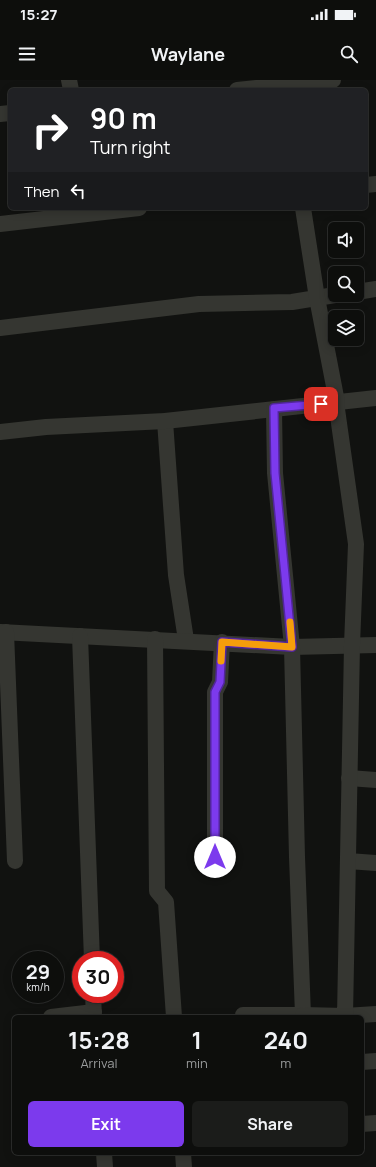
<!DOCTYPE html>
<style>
body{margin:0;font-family:Manrope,sans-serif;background:#1b1c1a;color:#f1f3f6;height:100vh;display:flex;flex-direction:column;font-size:15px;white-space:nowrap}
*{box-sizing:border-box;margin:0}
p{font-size:13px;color:#9a9c9d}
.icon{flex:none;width:22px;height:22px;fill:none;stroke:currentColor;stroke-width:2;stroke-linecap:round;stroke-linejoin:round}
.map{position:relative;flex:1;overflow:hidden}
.side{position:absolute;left:12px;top:935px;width:352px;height:140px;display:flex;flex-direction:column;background:#0d0e0c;border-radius:6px;box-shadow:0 2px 10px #0003,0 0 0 1px #2d2e2d}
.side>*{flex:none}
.top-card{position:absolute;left:8px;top:8px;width:360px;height:122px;border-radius:6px;box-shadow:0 2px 10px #0003,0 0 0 1px #2d2e2d;background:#202124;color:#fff;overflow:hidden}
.tools{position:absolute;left:328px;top:142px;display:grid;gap:8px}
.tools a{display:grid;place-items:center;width:36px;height:36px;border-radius:6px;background:#0d0e0c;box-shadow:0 2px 10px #0003,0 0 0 1px #2d2e2d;font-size:20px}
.speed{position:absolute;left:12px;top:871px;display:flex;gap:8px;font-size:20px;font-weight:700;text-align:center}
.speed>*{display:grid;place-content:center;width:52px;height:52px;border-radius:50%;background:#0d0e0c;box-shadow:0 2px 10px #0003,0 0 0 1px #2d2e2d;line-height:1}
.speed small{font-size:10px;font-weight:400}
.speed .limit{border:6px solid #d22;background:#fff;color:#111}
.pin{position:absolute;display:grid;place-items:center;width:34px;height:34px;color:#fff;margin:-17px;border-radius:8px;box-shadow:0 2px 6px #0006}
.me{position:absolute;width:44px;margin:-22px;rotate:0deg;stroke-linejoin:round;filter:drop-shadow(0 0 3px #0008)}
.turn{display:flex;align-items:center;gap:14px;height:84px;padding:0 16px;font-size:18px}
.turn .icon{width:52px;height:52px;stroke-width:2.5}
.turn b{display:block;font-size:28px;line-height:34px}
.then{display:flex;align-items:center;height:38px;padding:0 16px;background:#0003;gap:8px;font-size:15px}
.eta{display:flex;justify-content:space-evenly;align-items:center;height:68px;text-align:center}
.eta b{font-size:24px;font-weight:700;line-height:28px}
.button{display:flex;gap:8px;margin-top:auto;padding:8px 16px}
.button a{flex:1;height:46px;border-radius:6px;background:#7c3aed;color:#fff;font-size:16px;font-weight:700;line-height:46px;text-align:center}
.button a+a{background:#1b1c1a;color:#f1f3f6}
.status{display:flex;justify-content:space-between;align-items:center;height:28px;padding:0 20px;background:#0d0e0c;direction:ltr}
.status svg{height:11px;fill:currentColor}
header{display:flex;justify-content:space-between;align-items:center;height:52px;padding:0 16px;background:#0d0e0c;font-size:18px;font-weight:700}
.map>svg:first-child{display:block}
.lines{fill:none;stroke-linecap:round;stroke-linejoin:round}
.minor{stroke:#353631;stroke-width:16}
.route-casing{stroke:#51269a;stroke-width:10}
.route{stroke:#7c3aed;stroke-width:7}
.slow{stroke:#f59e0b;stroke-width:7}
</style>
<div class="status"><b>15:27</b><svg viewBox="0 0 49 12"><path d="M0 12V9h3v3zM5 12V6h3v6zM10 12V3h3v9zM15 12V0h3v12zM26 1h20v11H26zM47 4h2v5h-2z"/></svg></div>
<header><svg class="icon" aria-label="menu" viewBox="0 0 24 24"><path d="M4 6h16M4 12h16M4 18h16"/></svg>Waylane<svg class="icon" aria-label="search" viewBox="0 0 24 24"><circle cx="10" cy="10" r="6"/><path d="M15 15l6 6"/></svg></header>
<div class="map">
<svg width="376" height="1087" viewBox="0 0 376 1087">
<rect width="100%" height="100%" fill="#111210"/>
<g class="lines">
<!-- minor -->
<g class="minor">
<polyline points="69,0 71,10"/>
<polyline points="237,10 333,0"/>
<polyline points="0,34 10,33"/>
<polyline points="366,105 376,104"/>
<polyline points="0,144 139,128"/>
<polyline points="357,212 376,209"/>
<polyline points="0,248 199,224 292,222 335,215"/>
<polyline points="165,341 176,495 186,560"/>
<polyline points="0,352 46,347 165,341 376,318"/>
<polyline points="0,552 292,567 376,565"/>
<polyline points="6,552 15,781"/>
<polyline points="80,556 92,880"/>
<polyline points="155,559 157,811 166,822 174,937"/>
<polyline points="349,698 376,700"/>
<polyline points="215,777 215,612 220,602 222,562"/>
<polyline points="348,781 376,783"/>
<polyline points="93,914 94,937"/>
<polyline points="243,935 303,935 297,777 292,567 275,393 274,329"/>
<polyline points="345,936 376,934"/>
<polyline points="51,937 94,932"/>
<polyline points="303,937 303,935 345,936 352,565 356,464 336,322 337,322 317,218 303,128"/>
<polyline points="362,982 376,981"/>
<polyline points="362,1044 376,1043"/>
<polyline points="104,1073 105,1087"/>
<polyline points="183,1073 184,1087"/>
</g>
</g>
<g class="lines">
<!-- route casing -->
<g class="route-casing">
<polyline id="route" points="215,777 215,612 220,602 222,562 292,567 275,393 274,328 321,324"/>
</g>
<!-- route -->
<use href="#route" class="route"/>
<!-- slow -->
<polyline class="slow" points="221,581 222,562 292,567 290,542"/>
</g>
</svg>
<div class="tools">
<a><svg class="icon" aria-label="sound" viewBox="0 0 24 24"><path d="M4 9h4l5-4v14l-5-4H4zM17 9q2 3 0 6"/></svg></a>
<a><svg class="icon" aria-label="search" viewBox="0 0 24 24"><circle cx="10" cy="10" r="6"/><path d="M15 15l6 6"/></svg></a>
<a><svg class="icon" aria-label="layers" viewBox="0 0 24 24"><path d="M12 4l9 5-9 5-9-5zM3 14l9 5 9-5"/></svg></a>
</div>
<div class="speed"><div>29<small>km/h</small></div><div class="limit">30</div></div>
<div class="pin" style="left:321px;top:324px;background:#d93025"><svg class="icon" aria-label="arrive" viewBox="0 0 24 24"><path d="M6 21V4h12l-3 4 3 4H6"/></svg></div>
<svg class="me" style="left:215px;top:777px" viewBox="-20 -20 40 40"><circle r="19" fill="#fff"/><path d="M0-13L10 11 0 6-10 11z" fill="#7c3aed"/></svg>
<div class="top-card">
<div class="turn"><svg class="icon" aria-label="right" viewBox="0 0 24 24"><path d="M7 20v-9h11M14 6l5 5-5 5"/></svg><div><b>90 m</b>Turn right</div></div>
<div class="then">Then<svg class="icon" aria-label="left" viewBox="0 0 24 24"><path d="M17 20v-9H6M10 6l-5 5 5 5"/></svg></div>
</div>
<section class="side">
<div class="eta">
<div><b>15:28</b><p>Arrival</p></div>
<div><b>1</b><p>min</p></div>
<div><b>240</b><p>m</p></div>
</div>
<div class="button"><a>Exit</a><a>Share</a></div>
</section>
</div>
